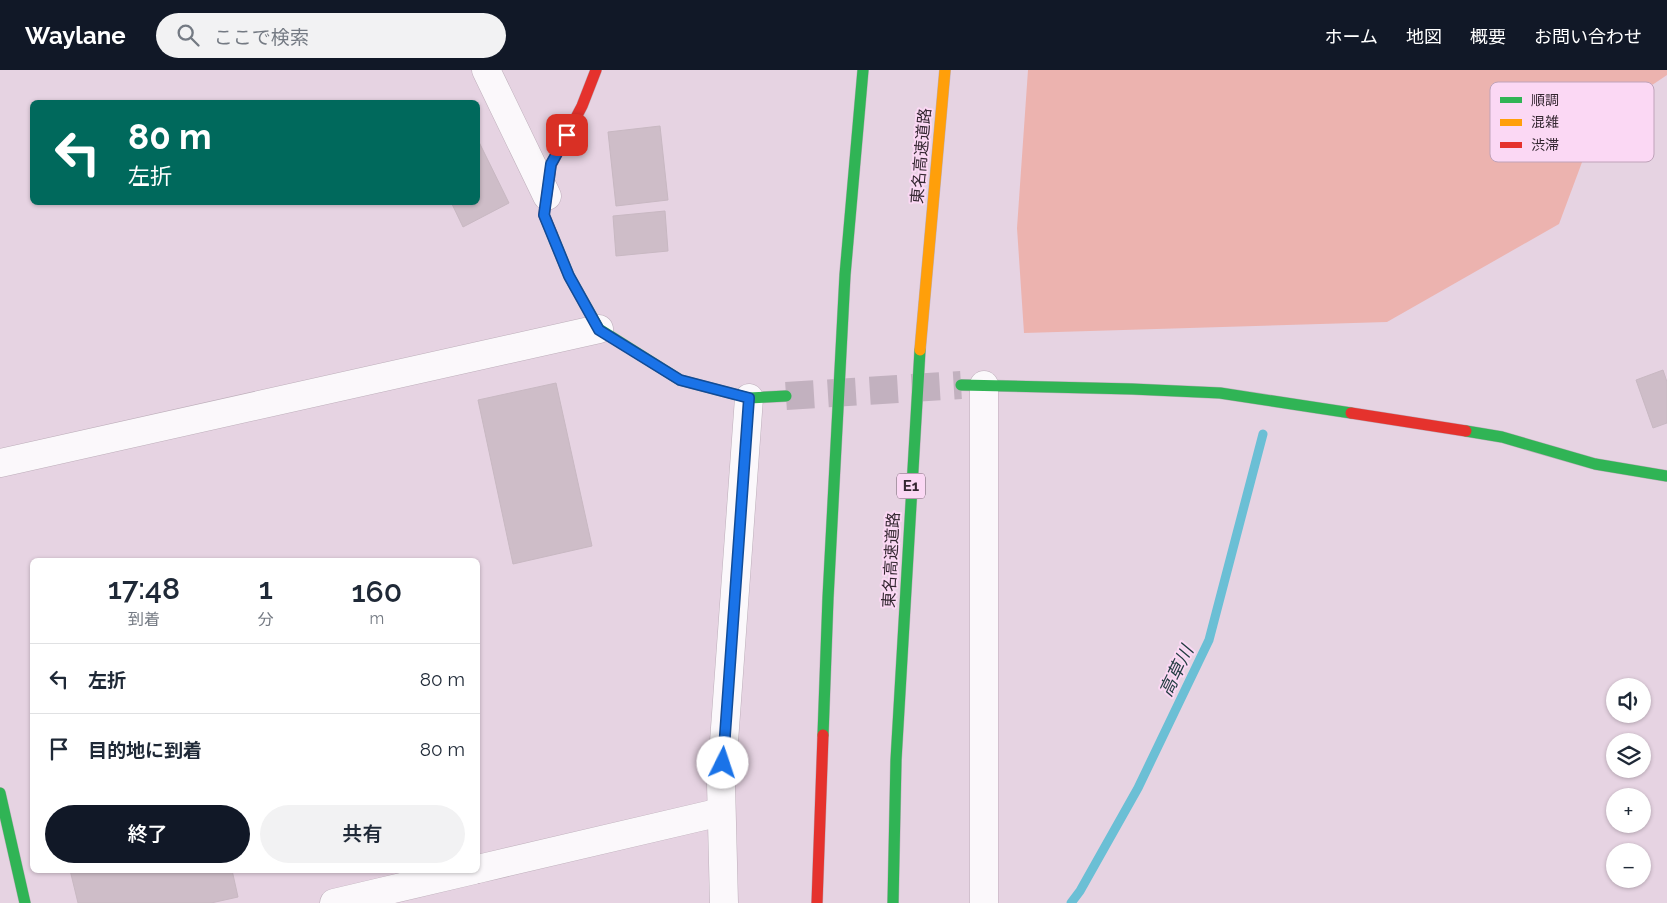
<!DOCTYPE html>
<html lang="ja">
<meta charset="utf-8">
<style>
body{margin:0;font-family:Raleway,"Noto Sans JP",sans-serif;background:#f2f2f3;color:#1f2937;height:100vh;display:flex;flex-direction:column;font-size:19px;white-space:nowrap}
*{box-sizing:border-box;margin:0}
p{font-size:16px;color:#747a83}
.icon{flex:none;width:28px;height:28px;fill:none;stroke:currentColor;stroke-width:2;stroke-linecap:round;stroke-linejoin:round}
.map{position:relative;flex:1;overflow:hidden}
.details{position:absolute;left:30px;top:488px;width:450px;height:315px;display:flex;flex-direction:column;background:#fff;border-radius:8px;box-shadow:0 1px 4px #0004}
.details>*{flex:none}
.top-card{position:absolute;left:30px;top:30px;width:450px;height:105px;border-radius:8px;box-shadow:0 1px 4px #0004;background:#00695c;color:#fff;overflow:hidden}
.fabs{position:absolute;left:1606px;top:608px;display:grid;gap:10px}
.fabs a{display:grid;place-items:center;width:45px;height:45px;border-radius:50%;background:#fff;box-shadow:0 1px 4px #0004;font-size:25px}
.pin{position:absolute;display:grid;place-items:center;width:42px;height:42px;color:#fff;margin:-21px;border-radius:10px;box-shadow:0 2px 8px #0006}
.me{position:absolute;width:55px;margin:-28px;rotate:4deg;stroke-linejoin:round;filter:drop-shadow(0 0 4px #0008)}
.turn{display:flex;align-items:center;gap:18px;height:105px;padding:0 15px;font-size:22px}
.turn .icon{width:65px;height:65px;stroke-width:2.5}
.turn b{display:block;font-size:35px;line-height:42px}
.eta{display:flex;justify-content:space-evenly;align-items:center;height:85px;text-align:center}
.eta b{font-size:30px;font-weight:600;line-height:35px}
.action{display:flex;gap:10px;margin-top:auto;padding:10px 15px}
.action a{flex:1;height:58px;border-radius:30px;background:#111827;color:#fff;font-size:20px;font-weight:600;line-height:58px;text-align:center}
.action a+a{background:#f2f2f3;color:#1f2937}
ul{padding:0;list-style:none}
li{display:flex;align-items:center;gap:15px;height:70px;padding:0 15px;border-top:1px solid #e0e1e3}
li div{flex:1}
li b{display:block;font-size:19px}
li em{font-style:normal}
header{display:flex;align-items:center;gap:30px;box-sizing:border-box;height:70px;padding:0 25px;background:#111827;color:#fff}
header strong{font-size:24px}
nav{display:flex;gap:28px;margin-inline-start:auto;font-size:18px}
.search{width:350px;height:45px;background:#f2f2f3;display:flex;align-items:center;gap:12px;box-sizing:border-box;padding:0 18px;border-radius:28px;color:#747a83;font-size:19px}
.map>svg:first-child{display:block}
.green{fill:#ecb3af}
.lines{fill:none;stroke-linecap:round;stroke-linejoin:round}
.stream{stroke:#6bbfd5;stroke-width:9}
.building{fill:#cebdc8;stroke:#c8b8c2}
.secondary-tunnel{stroke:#c2b1bf;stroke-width:28;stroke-dasharray:28 14;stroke-linecap:butt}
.street-casing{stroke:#bdaeba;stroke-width:29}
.fast-casing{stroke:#bdaeba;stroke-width:12}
.slow-casing{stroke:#bdaeba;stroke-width:12}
.jam-casing{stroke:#bdaeba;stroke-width:12}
.street{stroke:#fbf8fb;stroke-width:28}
.fast{stroke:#30b455;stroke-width:11}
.slow{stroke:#ff9f0a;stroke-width:11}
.jam{stroke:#e5322d;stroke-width:11}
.route-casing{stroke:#114b97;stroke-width:12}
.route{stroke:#1a73e8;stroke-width:9}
.labels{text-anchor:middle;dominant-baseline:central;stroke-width:4;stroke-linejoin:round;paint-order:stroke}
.shield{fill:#fbd8f4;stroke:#705c6c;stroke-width:1}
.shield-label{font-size:15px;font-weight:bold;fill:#342731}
.street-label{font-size:16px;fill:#342731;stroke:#fbd8f4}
.water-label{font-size:18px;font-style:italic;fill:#1f3a3f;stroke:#fbd8f4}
.key{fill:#fbd8f4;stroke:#bfa3ba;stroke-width:1}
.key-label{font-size:14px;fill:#342731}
</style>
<header>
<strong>Waylane</strong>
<div class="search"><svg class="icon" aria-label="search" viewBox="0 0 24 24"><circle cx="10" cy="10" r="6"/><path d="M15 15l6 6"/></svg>ここで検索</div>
<nav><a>ホーム</a><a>地図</a><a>概要</a><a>お問い合わせ</a></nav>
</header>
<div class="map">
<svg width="1667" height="833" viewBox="0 0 1667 833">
<rect width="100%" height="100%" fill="#e6d3e2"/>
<!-- green -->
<polygon class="green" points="1028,0 1667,0 1667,5 1597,52 1559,154 1387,252 1024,263 1017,158"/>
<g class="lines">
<!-- stream -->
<polyline class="stream" points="1071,833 1080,821 1138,718 1209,570 1263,364"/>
</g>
<!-- building -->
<g class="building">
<polygon points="660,56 668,130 616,136 608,62"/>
<polygon points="478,70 509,133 463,157 451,132 478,132"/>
<polygon points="665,141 668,181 616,186 613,146"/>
<polygon points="1663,300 1667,312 1667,353 1653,358 1636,310"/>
<polygon points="556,313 592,476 513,494 478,330"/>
<polygon points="70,800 232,800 238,827 211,833 78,833"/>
</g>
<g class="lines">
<!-- secondary-tunnel -->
<polyline class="secondary-tunnel" points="786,326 961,315"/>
<!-- street casing -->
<g class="street-casing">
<g id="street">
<polyline points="486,0 547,126"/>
<polyline points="0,393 599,259"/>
<polyline points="478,799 721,742"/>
<polyline points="334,833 474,800"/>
<polyline points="724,833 721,713 749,328"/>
<polyline points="984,833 984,315"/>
</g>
</g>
<!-- fast casing -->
<g class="fast-casing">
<g id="fast">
<polyline points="552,164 569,206 599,259 680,310 749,328 786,326"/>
<polyline points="961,315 1132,319 1220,323 1351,343"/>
<polyline points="1466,361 1502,367 1595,394 1667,406"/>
<polyline points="823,665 828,528 845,205 863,0"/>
<polyline points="0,723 25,833"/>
<polyline points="893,833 896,690 920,280"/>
</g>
</g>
<!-- slow casing -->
<g class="slow-casing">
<polyline id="slow" points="920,280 945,0"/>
</g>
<!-- jam casing -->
<g class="jam-casing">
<g id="jam">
<polyline points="552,164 544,145 551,95 582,36 596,0"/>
<polyline points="1351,343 1466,361"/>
<polyline points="817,833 823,665"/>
</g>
</g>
<!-- street -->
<use href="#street" class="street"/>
<!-- fast -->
<use href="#fast" class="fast"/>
<!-- slow -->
<use href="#slow" class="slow"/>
<!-- jam -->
<use href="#jam" class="jam"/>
</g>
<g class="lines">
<!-- route casing -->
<g class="route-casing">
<polyline id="route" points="567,65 551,94 544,145 569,206 599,260 680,310 749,328 723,693"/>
</g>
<!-- route -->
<use href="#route" class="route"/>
</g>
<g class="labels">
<!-- shield labels -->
<rect class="shield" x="897" y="403.5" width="28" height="25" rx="4"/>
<g class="shield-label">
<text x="911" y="416">E1</text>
</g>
<!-- street labels -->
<g class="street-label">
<text transform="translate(921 86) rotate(-85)">東名高速道路</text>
<text transform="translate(891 490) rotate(-87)">東名高速道路</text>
</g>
<!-- water labels -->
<g class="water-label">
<text transform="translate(1176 601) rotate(-64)">高草川</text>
</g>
</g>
<!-- legend -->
<rect x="1490" y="12" width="164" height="80" rx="8" class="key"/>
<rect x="1500" y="27" width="22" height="6" fill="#30b455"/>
<rect x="1500" y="49" width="22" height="7" fill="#ff9f0a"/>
<rect x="1500" y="72" width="22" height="6" fill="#e5322d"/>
<g class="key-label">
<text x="1531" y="35">順調</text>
<text x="1531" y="57">混雑</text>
<text x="1531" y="80">渋滞</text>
</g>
</svg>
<div class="fabs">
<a><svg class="icon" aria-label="sound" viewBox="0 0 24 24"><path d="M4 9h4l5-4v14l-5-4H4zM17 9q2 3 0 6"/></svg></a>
<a><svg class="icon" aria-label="layers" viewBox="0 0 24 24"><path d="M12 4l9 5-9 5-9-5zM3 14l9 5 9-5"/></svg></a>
<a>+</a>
<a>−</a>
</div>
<div class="pin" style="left:567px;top:65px;background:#d93025"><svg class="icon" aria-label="arrive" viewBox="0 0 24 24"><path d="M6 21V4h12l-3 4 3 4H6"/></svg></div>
<svg class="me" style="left:723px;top:693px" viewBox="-20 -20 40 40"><circle r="19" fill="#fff"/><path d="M0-13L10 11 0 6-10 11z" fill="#1a73e8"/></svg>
<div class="top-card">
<div class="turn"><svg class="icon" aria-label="left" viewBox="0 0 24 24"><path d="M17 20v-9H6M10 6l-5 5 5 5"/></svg><div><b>80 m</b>左折</div></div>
</div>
<section class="details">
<div class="eta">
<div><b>17:48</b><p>到着</p></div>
<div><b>1</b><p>分</p></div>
<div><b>160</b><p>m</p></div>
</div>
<ul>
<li><svg class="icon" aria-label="left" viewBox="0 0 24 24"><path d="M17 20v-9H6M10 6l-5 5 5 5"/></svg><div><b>左折</b></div><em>80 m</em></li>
<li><svg class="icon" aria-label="arrive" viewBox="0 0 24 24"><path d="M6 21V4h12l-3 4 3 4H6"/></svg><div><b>目的地に到着</b></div><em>80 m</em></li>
</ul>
<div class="action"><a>終了</a><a>共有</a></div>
</section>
</div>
